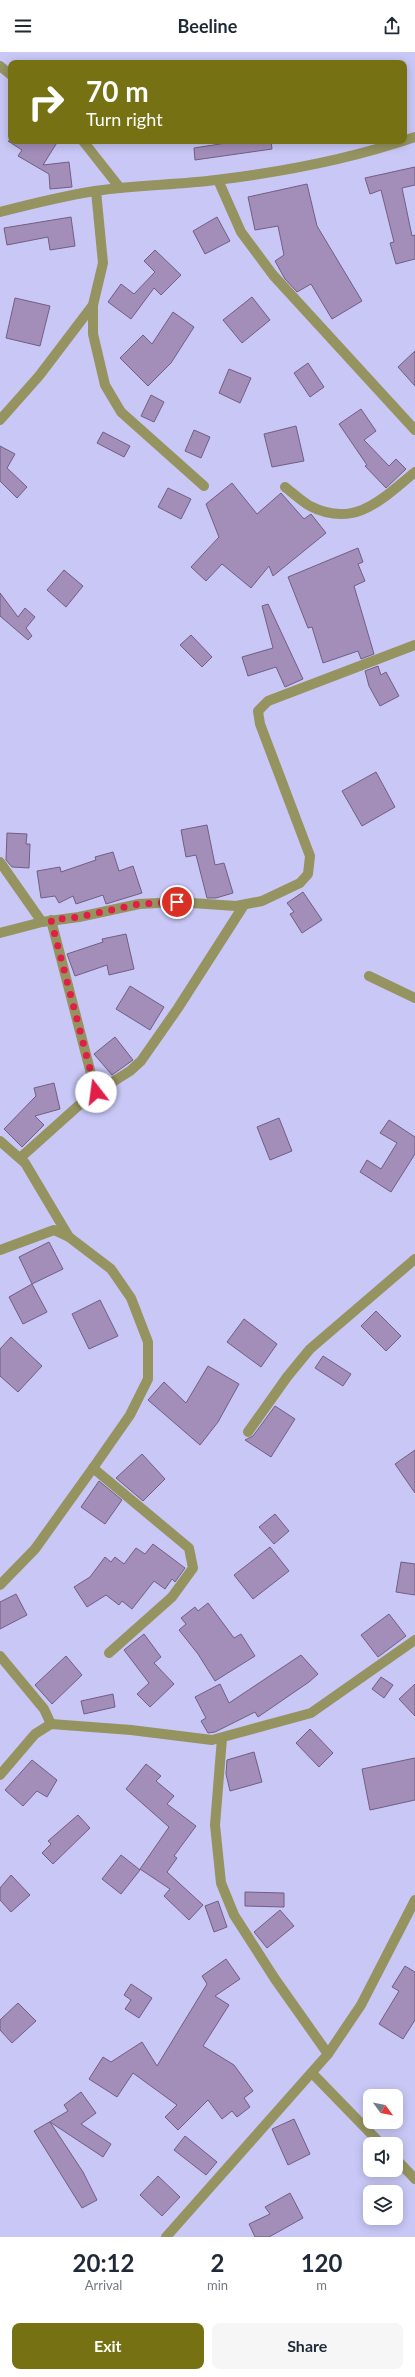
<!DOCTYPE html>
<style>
body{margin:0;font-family:Lato,sans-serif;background:#f6f6f7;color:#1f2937;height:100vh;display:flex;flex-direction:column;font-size:15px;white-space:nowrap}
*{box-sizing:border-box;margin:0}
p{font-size:13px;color:#747a83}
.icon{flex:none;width:22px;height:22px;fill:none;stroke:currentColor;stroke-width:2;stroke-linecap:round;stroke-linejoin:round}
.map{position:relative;height:2185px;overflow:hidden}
.panel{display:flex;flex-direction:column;background:#fff;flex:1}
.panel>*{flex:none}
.guide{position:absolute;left:8px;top:8px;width:399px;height:84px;border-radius:8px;box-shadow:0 2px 10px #0003;background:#767112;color:#fff;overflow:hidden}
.needle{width:26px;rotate:122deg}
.fabs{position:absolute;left:363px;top:2037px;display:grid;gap:8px}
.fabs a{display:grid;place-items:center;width:40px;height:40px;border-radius:8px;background:#fff;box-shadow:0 2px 10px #0003;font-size:20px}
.pin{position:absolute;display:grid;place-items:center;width:34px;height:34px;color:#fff;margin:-17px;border:2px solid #fff;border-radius:50%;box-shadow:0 1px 4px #0007}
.me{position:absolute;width:44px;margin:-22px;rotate:345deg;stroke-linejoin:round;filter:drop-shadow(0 0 3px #0008)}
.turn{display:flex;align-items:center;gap:14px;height:84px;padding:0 12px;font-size:18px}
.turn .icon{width:52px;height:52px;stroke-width:2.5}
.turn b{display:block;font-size:28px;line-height:34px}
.eta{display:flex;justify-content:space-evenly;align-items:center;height:68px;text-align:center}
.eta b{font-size:24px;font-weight:700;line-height:28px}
.button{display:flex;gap:8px;margin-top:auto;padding:8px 12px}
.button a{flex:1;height:46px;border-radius:8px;background:#767112;color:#fff;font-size:16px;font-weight:700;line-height:46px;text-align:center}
.button a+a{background:#f6f6f7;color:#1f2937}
header{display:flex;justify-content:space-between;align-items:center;height:52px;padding:0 12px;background:#fff;font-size:18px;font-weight:700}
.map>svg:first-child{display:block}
.building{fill:#a28eb9;stroke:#715e85}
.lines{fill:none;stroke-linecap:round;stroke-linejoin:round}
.minor{stroke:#959360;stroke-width:10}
.route{stroke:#e11d48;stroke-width:7;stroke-dasharray:0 12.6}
</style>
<header><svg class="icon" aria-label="menu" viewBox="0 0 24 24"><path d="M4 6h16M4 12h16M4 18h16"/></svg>Beeline<svg class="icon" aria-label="share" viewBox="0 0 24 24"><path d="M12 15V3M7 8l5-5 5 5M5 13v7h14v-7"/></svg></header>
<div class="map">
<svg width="415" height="2185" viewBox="0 0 415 2185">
<rect width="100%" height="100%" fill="#c8c7f6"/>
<!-- building -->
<g class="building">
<polygon points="8,89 58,89 43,113 69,110 72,135 50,137 49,122 18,104 22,98"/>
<polygon points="239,89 271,89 272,97 195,108 194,96"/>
<polygon points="415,115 415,133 402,136 412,184 415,183 415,207 396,212 390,191 394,190 381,138 370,142 365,126"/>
<polygon points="307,132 317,174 362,249 332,267 311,232 297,240 285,227 275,209 284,203 278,174 255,178 248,145"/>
<polygon points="71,165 75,194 50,198 48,185 7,193 4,176"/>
<polygon points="217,165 230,189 205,202 193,179"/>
<polygon points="155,198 181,223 161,243 154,236 131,267 108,250 121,232 134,242 155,220 144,209"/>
<polygon points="252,245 270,268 242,291 223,268"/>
<polygon points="15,246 50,254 40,294 6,286"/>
<polygon points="173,260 194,275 171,311 148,334 120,306 143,283 152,292"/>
<polygon points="415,299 415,334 398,315"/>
<polygon points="308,311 324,335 310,345 294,321"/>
<polygon points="229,317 251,326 240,351 219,341"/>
<polygon points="151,343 164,350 154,370 141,364"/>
<polygon points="361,357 376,379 364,388 389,414 396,407 406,417 386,436 365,414 367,413 339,372"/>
<polygon points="296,374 304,409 272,415 264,382"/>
<polygon points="194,378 210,385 201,406 185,399"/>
<polygon points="103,380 130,394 124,405 97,391"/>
<polygon points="0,394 15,402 7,416 27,435 17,446 0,429"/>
<polygon points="232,431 257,462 281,441 304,467 311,462 326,481 273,524 269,514 251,536 222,512 206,529 191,515 219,485 206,452"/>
<polygon points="168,436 191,447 181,467 158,455"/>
<polygon points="358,496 363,510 358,512 365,529 354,534 374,602 361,607 358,599 323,611 312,575 308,576 288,525"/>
<polygon points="64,518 83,534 66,555 47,538"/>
<polygon points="0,541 18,565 25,556 35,565 26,576 32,584 28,588 0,564"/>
<polygon points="268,552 303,627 285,635 276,615 248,624 242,605 273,596 262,554"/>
<polygon points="191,583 212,605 202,615 180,593"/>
<polygon points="378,614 381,623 386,620 399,644 380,654 369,634 365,619"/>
<polygon points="376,720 395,755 362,774 342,739"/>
<polygon points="207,773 215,813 224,811 233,841 216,846 207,846 196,803 186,805 181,778"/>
<polygon points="7,781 27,782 26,792 30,792 29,816 12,815 6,808"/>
<polygon points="113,800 119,819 133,814 142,841 106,852 103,843 76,852 73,844 59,851 55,844 41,846 37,819 60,815 61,820 96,808 95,805"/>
<polygon points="303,840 322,868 302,881 290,862 294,860 287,851"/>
<polygon points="126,882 134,917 109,923 107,913 75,924 67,902 103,890 102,887"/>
<polygon points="130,934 164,955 150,978 116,957"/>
<polygon points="115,985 133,1008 112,1023 94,1002"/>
<polygon points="54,1031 60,1057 35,1064 44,1073 22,1095 4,1077 36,1044 34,1036"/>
<polygon points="279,1066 292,1099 270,1108 257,1075"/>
<polygon points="389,1068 415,1085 415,1102 391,1140 360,1120 367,1108 381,1117 397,1091 380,1081"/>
<polygon points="49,1190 63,1217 32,1232 19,1205"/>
<polygon points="32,1232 47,1260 23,1272 9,1245"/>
<polygon points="100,1248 118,1284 89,1297 72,1262"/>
<polygon points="376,1259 401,1284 386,1299 361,1274"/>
<polygon points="244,1267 277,1292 261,1315 227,1290"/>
<polygon points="11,1285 42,1314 18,1340 0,1324 0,1297"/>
<polygon points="323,1304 351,1322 343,1334 315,1316"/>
<polygon points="208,1314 239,1332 218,1370 200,1393 148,1348 164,1330 186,1351"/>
<polygon points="275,1354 295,1367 271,1405 245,1388 253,1384"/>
<polygon points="415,1398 415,1441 395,1412"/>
<polygon points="142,1402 165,1427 143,1449 116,1426"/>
<polygon points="99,1429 122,1448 105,1472 81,1455"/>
<polygon points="275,1462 289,1479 274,1492 259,1475"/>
<polygon points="153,1492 185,1516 175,1530 172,1527 165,1537 154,1529 132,1557 122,1549 119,1553 106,1543 87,1555 74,1535 90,1525 105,1505 111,1510 115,1505 124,1512 136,1496 145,1502"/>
<polygon points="270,1495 289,1519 253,1547 234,1523"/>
<polygon points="401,1510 415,1512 415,1543 396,1540"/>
<polygon points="16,1542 27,1563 0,1577 0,1550"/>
<polygon points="208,1551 234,1586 241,1582 255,1604 215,1629 198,1602 179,1578 186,1572 181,1566 195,1555 198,1559"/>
<polygon points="389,1562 406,1584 378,1605 361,1583"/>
<polygon points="144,1582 161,1605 154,1611 174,1632 150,1655 137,1642 149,1631 124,1598"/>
<polygon points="301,1603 318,1622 309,1630 258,1665 255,1660 215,1680 208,1681 201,1669 206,1666 195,1645 220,1632 229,1651"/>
<polygon points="66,1604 82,1623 52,1652 35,1633"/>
<polygon points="381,1625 393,1633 384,1646 372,1637"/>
<polygon points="415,1632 415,1664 399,1647"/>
<polygon points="113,1642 115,1655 84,1662 81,1649"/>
<polygon points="310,1677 333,1701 319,1715 296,1691"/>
<polygon points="254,1700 262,1730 230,1739 226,1722 227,1708"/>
<polygon points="415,1706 415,1748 370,1758 362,1717"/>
<polygon points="32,1708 57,1728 47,1745 37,1739 23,1754 5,1738"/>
<polygon points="146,1712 161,1724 156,1729 174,1744 167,1752 196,1774 174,1804 177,1806 167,1820 203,1853 189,1868 164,1844 170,1837 140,1817 169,1775 126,1737"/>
<polygon points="78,1763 90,1776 53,1812 42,1801 51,1792 48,1789"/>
<polygon points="121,1803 140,1818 121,1842 102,1827"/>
<polygon points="11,1823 30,1843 11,1860 0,1848 0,1836"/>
<polygon points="245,1840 284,1841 284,1855 245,1854"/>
<polygon points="218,1849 227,1875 214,1880 205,1854"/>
<polygon points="280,1858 294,1874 267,1896 254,1880"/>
<polygon points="226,1907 240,1927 215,1944 229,1953 203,1994 234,2013 253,2039 244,2046 250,2055 237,2065 232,2059 222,2067 208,2048 178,2078 165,2065 177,2053 133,2021 117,2045 89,2027 103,2005 111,2010 142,1990 157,2014 207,1932 202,1924"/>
<polygon points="405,1914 415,1920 415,1968 403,1987 379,1972 399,1939 392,1935"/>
<polygon points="131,1932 152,1946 139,1966 125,1957 131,1948 124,1943"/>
<polygon points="18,1951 36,1969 12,1991 0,1978 0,1968"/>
<polygon points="81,2040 96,2061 81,2072 111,2092 103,2105 50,2070 83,2120 97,2148 82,2156 34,2079 68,2059 64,2053"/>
<polygon points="294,2067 310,2102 288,2113 272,2077"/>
<polygon points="185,2084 217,2110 206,2123 174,2098"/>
<polygon points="158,2124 180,2145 162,2164 140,2143"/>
<polygon points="290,2141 303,2166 269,2185 255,2185 249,2172 270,2162 265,2155"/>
</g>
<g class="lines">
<!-- minor -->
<g class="minor">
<polyline points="0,14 11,23"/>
<polyline points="83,89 120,136"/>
<polyline points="218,128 241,180 273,223 415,378"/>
<polyline points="96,139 103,211 93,253 93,282 105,333 121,360 204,434"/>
<path d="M0,160C31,152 63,144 95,139C135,133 176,133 216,128C283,120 351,107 415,85"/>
<polyline points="0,368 39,324 93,253"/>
<path d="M285,435C293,441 301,449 310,454C355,477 382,447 415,420"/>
<polyline points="0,810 42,870"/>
<polyline points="51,868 96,1041"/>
<polyline points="0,881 42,870 79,865 139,852 177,850 236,854 262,849 300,831 308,822 310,804 260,672 258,659 268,649 415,593"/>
<polyline points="369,924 415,946"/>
<polyline points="0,1089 25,1111 69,1185"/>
<polyline points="20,1106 87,1046 130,1019 141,1009 178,956 244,853"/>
<polyline points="0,1198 54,1178 69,1185 111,1217 131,1246 148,1290 148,1327 130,1363 93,1416 35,1497 0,1533"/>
<polyline points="248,1380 287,1325 310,1297 415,1207"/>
<polyline points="93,1416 189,1496 193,1516 172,1545 109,1601"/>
<polyline points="0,1604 44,1657 51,1672"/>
<polyline points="222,1686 215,1773 221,1831 234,1863 275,1927 328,2002"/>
<polyline points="0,1723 35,1682 51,1672 131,1678 212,1688 311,1661 415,1588"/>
<polyline points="312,2021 381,2092"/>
<polyline points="396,2107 415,2127"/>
<polyline points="166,2185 328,2002 361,1953 415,1848"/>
</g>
</g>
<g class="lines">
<!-- route -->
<polyline class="route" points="96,1040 51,868 79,865 139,852 177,850"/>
</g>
</svg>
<div class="fabs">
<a><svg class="needle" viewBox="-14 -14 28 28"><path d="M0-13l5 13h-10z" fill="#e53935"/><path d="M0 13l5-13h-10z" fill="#747a83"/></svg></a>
<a><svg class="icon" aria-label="sound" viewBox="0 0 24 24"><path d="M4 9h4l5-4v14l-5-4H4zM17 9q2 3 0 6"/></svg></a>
<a><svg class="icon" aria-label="layers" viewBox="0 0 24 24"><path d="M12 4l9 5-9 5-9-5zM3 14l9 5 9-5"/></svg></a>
</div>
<div class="pin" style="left:177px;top:850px;background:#d93025"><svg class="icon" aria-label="arrive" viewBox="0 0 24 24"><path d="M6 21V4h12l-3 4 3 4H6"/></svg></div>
<svg class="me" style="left:96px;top:1040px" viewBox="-20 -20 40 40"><circle r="19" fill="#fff"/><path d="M0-13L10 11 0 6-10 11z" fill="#e11d48"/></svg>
<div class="guide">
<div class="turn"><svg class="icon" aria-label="right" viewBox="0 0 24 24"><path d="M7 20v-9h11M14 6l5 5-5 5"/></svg><div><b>70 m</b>Turn right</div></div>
</div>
</div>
<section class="panel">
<div class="eta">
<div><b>20:12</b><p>Arrival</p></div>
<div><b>2</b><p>min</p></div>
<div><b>120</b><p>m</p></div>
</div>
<div class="button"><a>Exit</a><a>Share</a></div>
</section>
